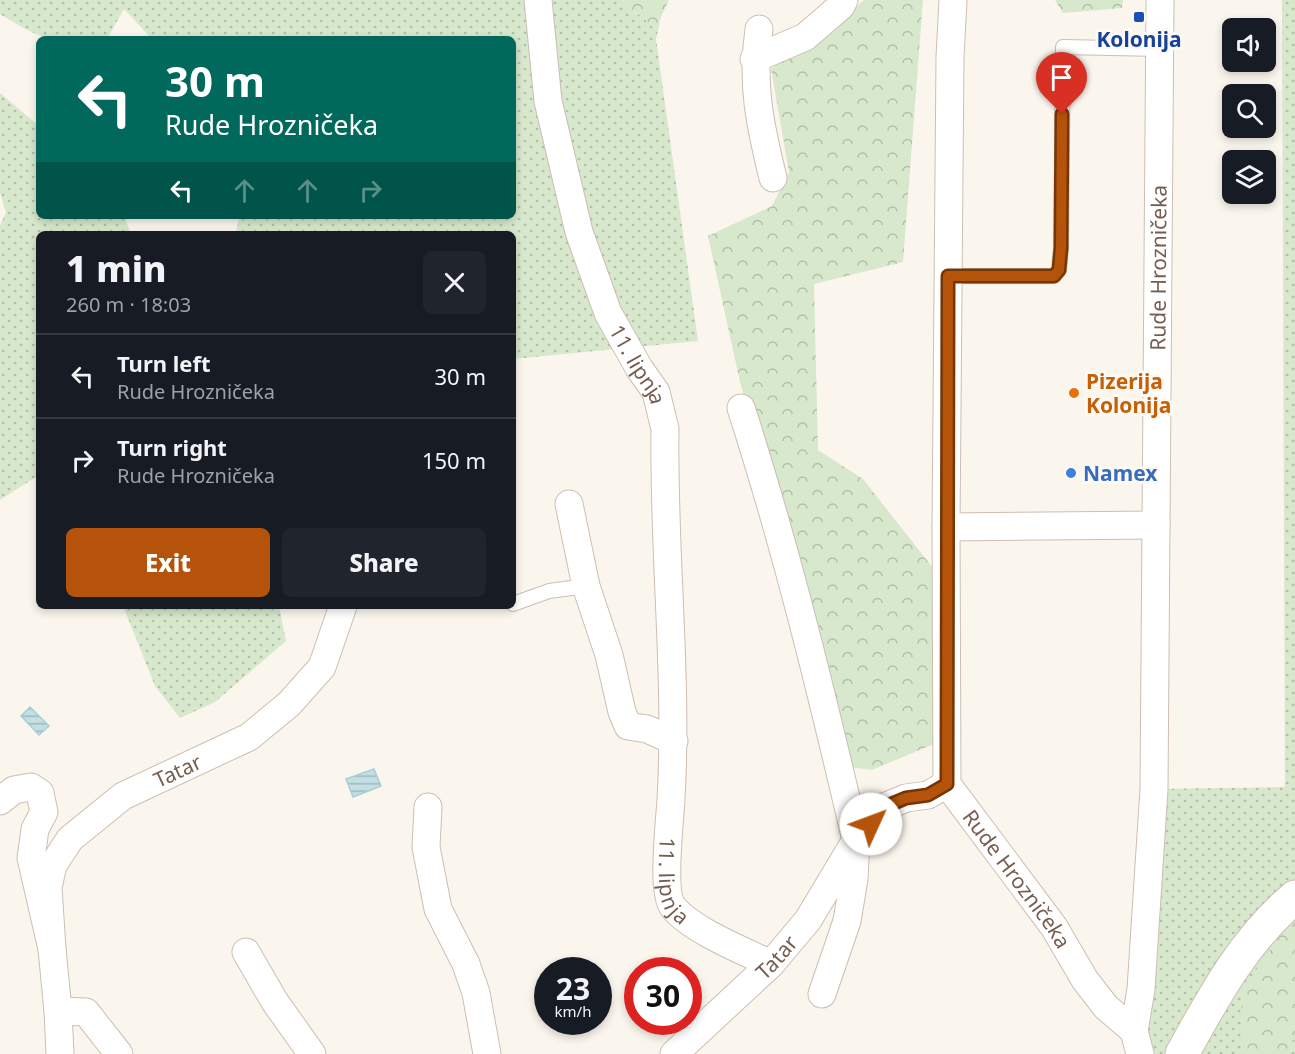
<!DOCTYPE html>
<meta charset="utf-8">
<style>
body{margin:0;font-family:"Noto Sans",sans-serif;background:#20242c;color:#f1f3f6;height:100vh;display:flex;flex-direction:column;font-size:22px;white-space:nowrap}
*{box-sizing:border-box;margin:0}
p{font-size:20px;color:#9ea1a6}
.icon{flex:none;width:33px;height:33px;fill:none;stroke:currentColor;stroke-width:2;stroke-linecap:round;stroke-linejoin:round}
.map{position:relative;flex:1;overflow:hidden}
.sheet{position:absolute;left:36px;top:231px;width:480px;height:378px;display:flex;flex-direction:column;background:#171b24;border-radius:9px;box-shadow:0 3px 9px #0003}
.sheet>*{flex:none}
.top-card{position:absolute;left:36px;top:36px;width:480px;height:183px;border-radius:9px;box-shadow:0 3px 9px #0003;background:#00695c;color:#fff;overflow:hidden}
.fabs{position:absolute;left:1222px;top:18px;display:grid;gap:12px}
.fabs a{display:grid;place-items:center;width:54px;height:54px;border-radius:9px;background:#171b24;box-shadow:0 3px 9px #0003;font-size:30px}
.speed{position:absolute;left:534px;top:957px;display:flex;gap:12px;font-size:30px;font-weight:700;text-align:center}
.speed>*{display:grid;place-content:center;width:78px;height:78px;border-radius:50%;background:#171b24;box-shadow:0 3px 9px #0003;line-height:1}
.speed small{font-size:15px;font-weight:400}
.speed .limit{border:9px solid #d22;background:#fff;color:#111}
.pin{position:absolute;display:grid;place-items:center;width:51px;height:51px;color:#fff;margin:-62px -26px;border-radius:50% 50% 50% 0;rotate:-45deg;box-shadow:0 0 6px #0007}
.pin .icon{rotate:45deg}
.me{position:absolute;width:66px;margin:-33px;rotate:47deg;stroke-linejoin:round;filter:drop-shadow(0 0 4px #0008)}
.turn{display:flex;align-items:center;gap:21px;height:126px;padding:0 30px;font-size:27px}
.turn .icon{width:78px;height:78px;stroke-width:2.5}
.turn b{display:block;font-size:42px;line-height:51px}
.lanes{display:flex;align-items:center;height:57px;padding:0 30px;background:#0003;justify-content:center;gap:30px;direction:ltr}
.lanes .off{opacity:.35}
.round{display:grid;place-items:center;flex:none;width:63px;height:63px;border-radius:9px;background:#20242c}
.summary{display:flex;align-items:center;justify-content:space-between;height:102px;padding:0 30px}
h1{font-size:36px;font-weight:800;line-height:45px}
.cta{display:flex;gap:12px;margin-top:auto;padding:12px 30px}
.cta a{flex:1;height:69px;border-radius:9px;background:#b45309;color:#fff;font-size:24px;font-weight:800;line-height:69px;text-align:center}
.cta a+a{background:#20242c;color:#f1f3f6}
ul{padding:0;list-style:none}
li{display:flex;align-items:center;gap:18px;height:84px;padding:0 30px;border-top:2px solid #363941}
li div{flex:1}
li b{display:block;font-size:22px}
li em{font-style:normal}
.map>svg:first-child{display:block}
.grass{fill:url(#grass-dots)}
.forest{fill:url(#forest-crowns)}
.water{fill:url(#water-rules);stroke:#a9ced5;stroke-width:1.5}
.lines{fill:none;stroke-linecap:round;stroke-linejoin:round}
.lane-casing{stroke:#cdbeb3;stroke-width:16}
.street-casing{stroke:#cdbeb3;stroke-width:29}
.secondary-casing{stroke:#cfbfb1;stroke-width:35}
.lane{stroke:#fff;stroke-width:14}
.street{stroke:#fff;stroke-width:27}
.secondary{stroke:#fff;stroke-width:33}
.route-casing{stroke:#753606;stroke-width:15}
.route{stroke:#b45309;stroke-width:10}
.transit-dot{fill:#1a4fb4;stroke:#fefaf3;stroke-width:2}
.food-dot{fill:#e8710a;stroke:#fefaf3;stroke-width:2}
.shop-dot{fill:#3f7fe0;stroke:#fefaf3;stroke-width:2}
.labels{text-anchor:middle;dominant-baseline:central;stroke-width:6;stroke-linejoin:round;paint-order:stroke}
.transit-label{font-size:21px;font-weight:bold;fill:#164399;stroke:#fefaf3}
.street-label{font-size:21px;fill:#755e51;stroke:#fefaf3}
.food-label{font-size:21px;font-weight:bold;fill:#c56008;stroke:#fefaf3;text-anchor:start}
.shop-label{font-size:21px;font-weight:bold;fill:#366cbe;stroke:#fefaf3;text-anchor:start}
</style>
<div class="map">
<svg width="1295" height="1054" viewBox="0 0 1295 1054">
<defs>
<pattern id="grass-dots" width="8" height="8" patternUnits="userSpaceOnUse" patternTransform="scale(1.5)"><rect width="8" height="8" fill="#d7e8cc"/><path d="M2 2h.1M6 6h.1" fill="none" stroke="#b3bfa8" stroke-width="1.8" stroke-linecap="round"/></pattern>
<pattern id="forest-crowns" width="20" height="18" patternUnits="userSpaceOnUse" patternTransform="scale(1.5)"><rect width="20" height="18" fill="#d7e8cc"/><path d="M2 6a3 3 0 1 1 6 0M12 15a3 3 0 1 1 6 0" fill="none" stroke="#b3bfa8"/></pattern>
<pattern id="water-rules" width="6" height="5" patternUnits="userSpaceOnUse" patternTransform="scale(1.5)"><rect width="6" height="5" fill="#c2dfe4"/><path d="M0 2.5h6" fill="none" stroke="#a2b8bb"/></pattern>
</defs>
<rect width="100%" height="100%" fill="#fbf6ed"/>
<!-- grass -->
<g class="grass">
<polygon points="0,0 622,0 658,31 656,39 698,341 513,359 513,234 236,234 239,216 513,216 513,39 152,39 124,9 107,39 47,39 25,29 0,14"/>
<polygon points="1282,0 1295,0 1295,1054 1140,1054 1154,789 1285,787"/>
<polygon points="0,93 39,126 39,216 124,216 131,234 39,234 39,475 0,500 0,225 6,213 0,193"/>
<polygon points="123,606 279,606 286,641 215,702 180,718 155,686"/>
</g>
<!-- forest -->
<g class="forest">
<polygon points="622,0 669,0 660,19 658,31"/>
<polygon points="864,0 923,0 903,262 814,284 818,450 863,479 937,573 934,744 872,770 849,767 740,382 708,236 772,206 789,172 771,69 851,12"/>
<polygon points="1055,0 1123,0 1122,8 1063,13"/>
<polygon points="1290,921 1295,921 1295,1032 1289,1054 1244,1054 1241,992"/>
</g>
<!-- water -->
<g class="water">
<polygon points="30,707 49,726 39,735 21,716"/>
<polygon points="374,769 381,786 353,797 346,779"/>
</g>
<g class="lines">
<!-- lane casing -->
<g class="lane-casing">
<g id="lane">
<polyline points="948,276 1054,276 1059,270 1061,248 1063,47 1160,49"/>
<polyline points="513,604 549,591 586,586"/>
</g>
</g>
<!-- street casing -->
<g class="street-casing">
<g id="street">
<path id="s1" d="M538,0L548,101L579,232L608,313L639,368L656,392L665,429C663,552 678,675 671,799C670,820 661,892 673,907C691,930 744,951 771,964"/>
<path id="s2" d="M953,0L950,57L946,527L947,784L1054,927L1085,980L1106,1007L1134,1031"/>
<path d="M759,29C751,84 760,125 773,178"/>
<polyline points="754,59 805,37 841,6 844,0"/>
<path d="M741,408C787,550 822,695 856,840L854,879L847,921L822,994"/>
<polyline points="569,504 586,586 609,655 622,712 628,726 647,729 674,741"/>
<polyline points="946,527 1156,525"/>
<polyline points="0,801 14,790 31,787 40,793 44,812 35,829 31,858 52,949 58,1011 60,1054"/>
<polyline points="428,807 426,847 438,909 466,964 476,993 487,1054"/>
<path id="s3" d="M52,949L48,887L53,865L70,839L123,796L249,737L289,704L322,667L343,606"/>
<polyline points="246,952 275,1002 312,1054"/>
<polyline points="58,1011 86,1012 119,1054"/>
<path id="s4" d="M674,1054L771,964L808,920L856,840L871,824L882,808L906,798L928,795L947,784"/>
<path id="s5" d="M1140,1054L1134,1031L1141,989L1154,789L1160,0"/>
</g>
</g>
<!-- secondary casing -->
<g class="secondary-casing">
<path id="secondary" d="M1182,1054C1214,996 1244,940 1295,897"/>
</g>
<!-- lane -->
<use href="#lane" class="lane"/>
<!-- street -->
<use href="#street" class="street"/>
<!-- secondary -->
<use href="#secondary" class="secondary"/>
</g>
<g class="lines">
<!-- route casing -->
<g class="route-casing">
<polyline id="route" points="871,824 882,808 906,798 928,795 947,784 948,276 1054,276 1059,270 1061,248 1062,114"/>
</g>
<!-- route -->
<use href="#route" class="route"/>
</g>
<!-- markers -->
<rect class="transit-dot" x="1133" y="11" width="12" height="12" rx="3"/>
<circle class="food-dot" cx="1074" cy="393" r="6"/>
<circle class="shop-dot" cx="1071" cy="473" r="6"/>
<g class="labels">
<!-- transit labels -->
<g class="transit-label">
<text x="1139" y="39">Kolonija</text>
</g>
<!-- street labels -->
<g class="street-label">
<text stroke="none"><textPath href="#s5" startOffset="788">Rude Hrozničeka</textPath></text>
<text stroke="none"><textPath href="#s1" startOffset="382">11. lipnja</textPath></text>
<text stroke="none"><textPath href="#s3" startOffset="244">Tatar</textPath></text>
<text stroke="none"><textPath href="#s1" startOffset="906">11. lipnja</textPath></text>
<text stroke="none"><textPath href="#s2" startOffset="902">Rude Hrozničeka</textPath></text>
<text stroke="none"><textPath href="#s4" startOffset="141">Tatar</textPath></text>
</g>
<!-- food labels -->
<g class="food-label">
<text x="1086" y="381">Pizerija<tspan x="1086" dy="24">Kolonija</tspan></text>
</g>
<!-- shop labels -->
<g class="shop-label">
<text x="1083" y="473">Namex</text>
</g>
</g>
</svg>
<div class="fabs">
<a><svg class="icon" aria-label="sound" viewBox="0 0 24 24"><path d="M4 9h4l5-4v14l-5-4H4zM17 9q2 3 0 6"/></svg></a>
<a><svg class="icon" aria-label="search" viewBox="0 0 24 24"><circle cx="10" cy="10" r="6"/><path d="M15 15l6 6"/></svg></a>
<a><svg class="icon" aria-label="layers" viewBox="0 0 24 24"><path d="M12 4l9 5-9 5-9-5zM3 14l9 5 9-5"/></svg></a>
</div>
<div class="speed"><div>23<small>km/h</small></div><div class="limit">30</div></div>
<div class="pin" style="left:1062px;top:114px;background:#d93025"><svg class="icon" aria-label="arrive" viewBox="0 0 24 24"><path d="M6 21V4h12l-3 4 3 4H6"/></svg></div>
<svg class="me" style="left:871px;top:824px" viewBox="-20 -20 40 40"><circle r="19" fill="#fff"/><path d="M0-13L10 11 0 6-10 11z" fill="#b45309"/></svg>
<div class="top-card">
<div class="turn"><svg class="icon" aria-label="left" viewBox="0 0 24 24"><path d="M17 20v-9H6M10 6l-5 5 5 5"/></svg><div><b>30 m</b>Rude Hrozničeka</div></div>
<div class="lanes"><svg class="icon" aria-label="left" viewBox="0 0 24 24"><path d="M17 20v-9H6M10 6l-5 5 5 5"/></svg><svg class="icon off" aria-label="ahead" viewBox="0 0 24 24"><path d="M12 20V5M6 11l6-6 6 6"/></svg><svg class="icon off" aria-label="ahead" viewBox="0 0 24 24"><path d="M12 20V5M6 11l6-6 6 6"/></svg><svg class="icon off" aria-label="right" viewBox="0 0 24 24"><path d="M7 20v-9h11M14 6l5 5-5 5"/></svg></div>
</div>
<section class="sheet">
<div class="summary"><div><h1>1 min</h1><p>260 m · 18:03</p></div><a class="round"><svg class="icon" aria-label="close" viewBox="0 0 24 24"><path d="M6 6l12 12M18 6L6 18"/></svg></a></div>
<ul>
<li><svg class="icon" aria-label="left" viewBox="0 0 24 24"><path d="M17 20v-9H6M10 6l-5 5 5 5"/></svg><div><b>Turn left</b><p>Rude Hrozničeka</p></div><em>30 m</em></li>
<li><svg class="icon" aria-label="right" viewBox="0 0 24 24"><path d="M7 20v-9h11M14 6l5 5-5 5"/></svg><div><b>Turn right</b><p>Rude Hrozničeka</p></div><em>150 m</em></li>
</ul>
<div class="cta"><a>Exit</a><a>Share</a></div>
</section>
</div>
